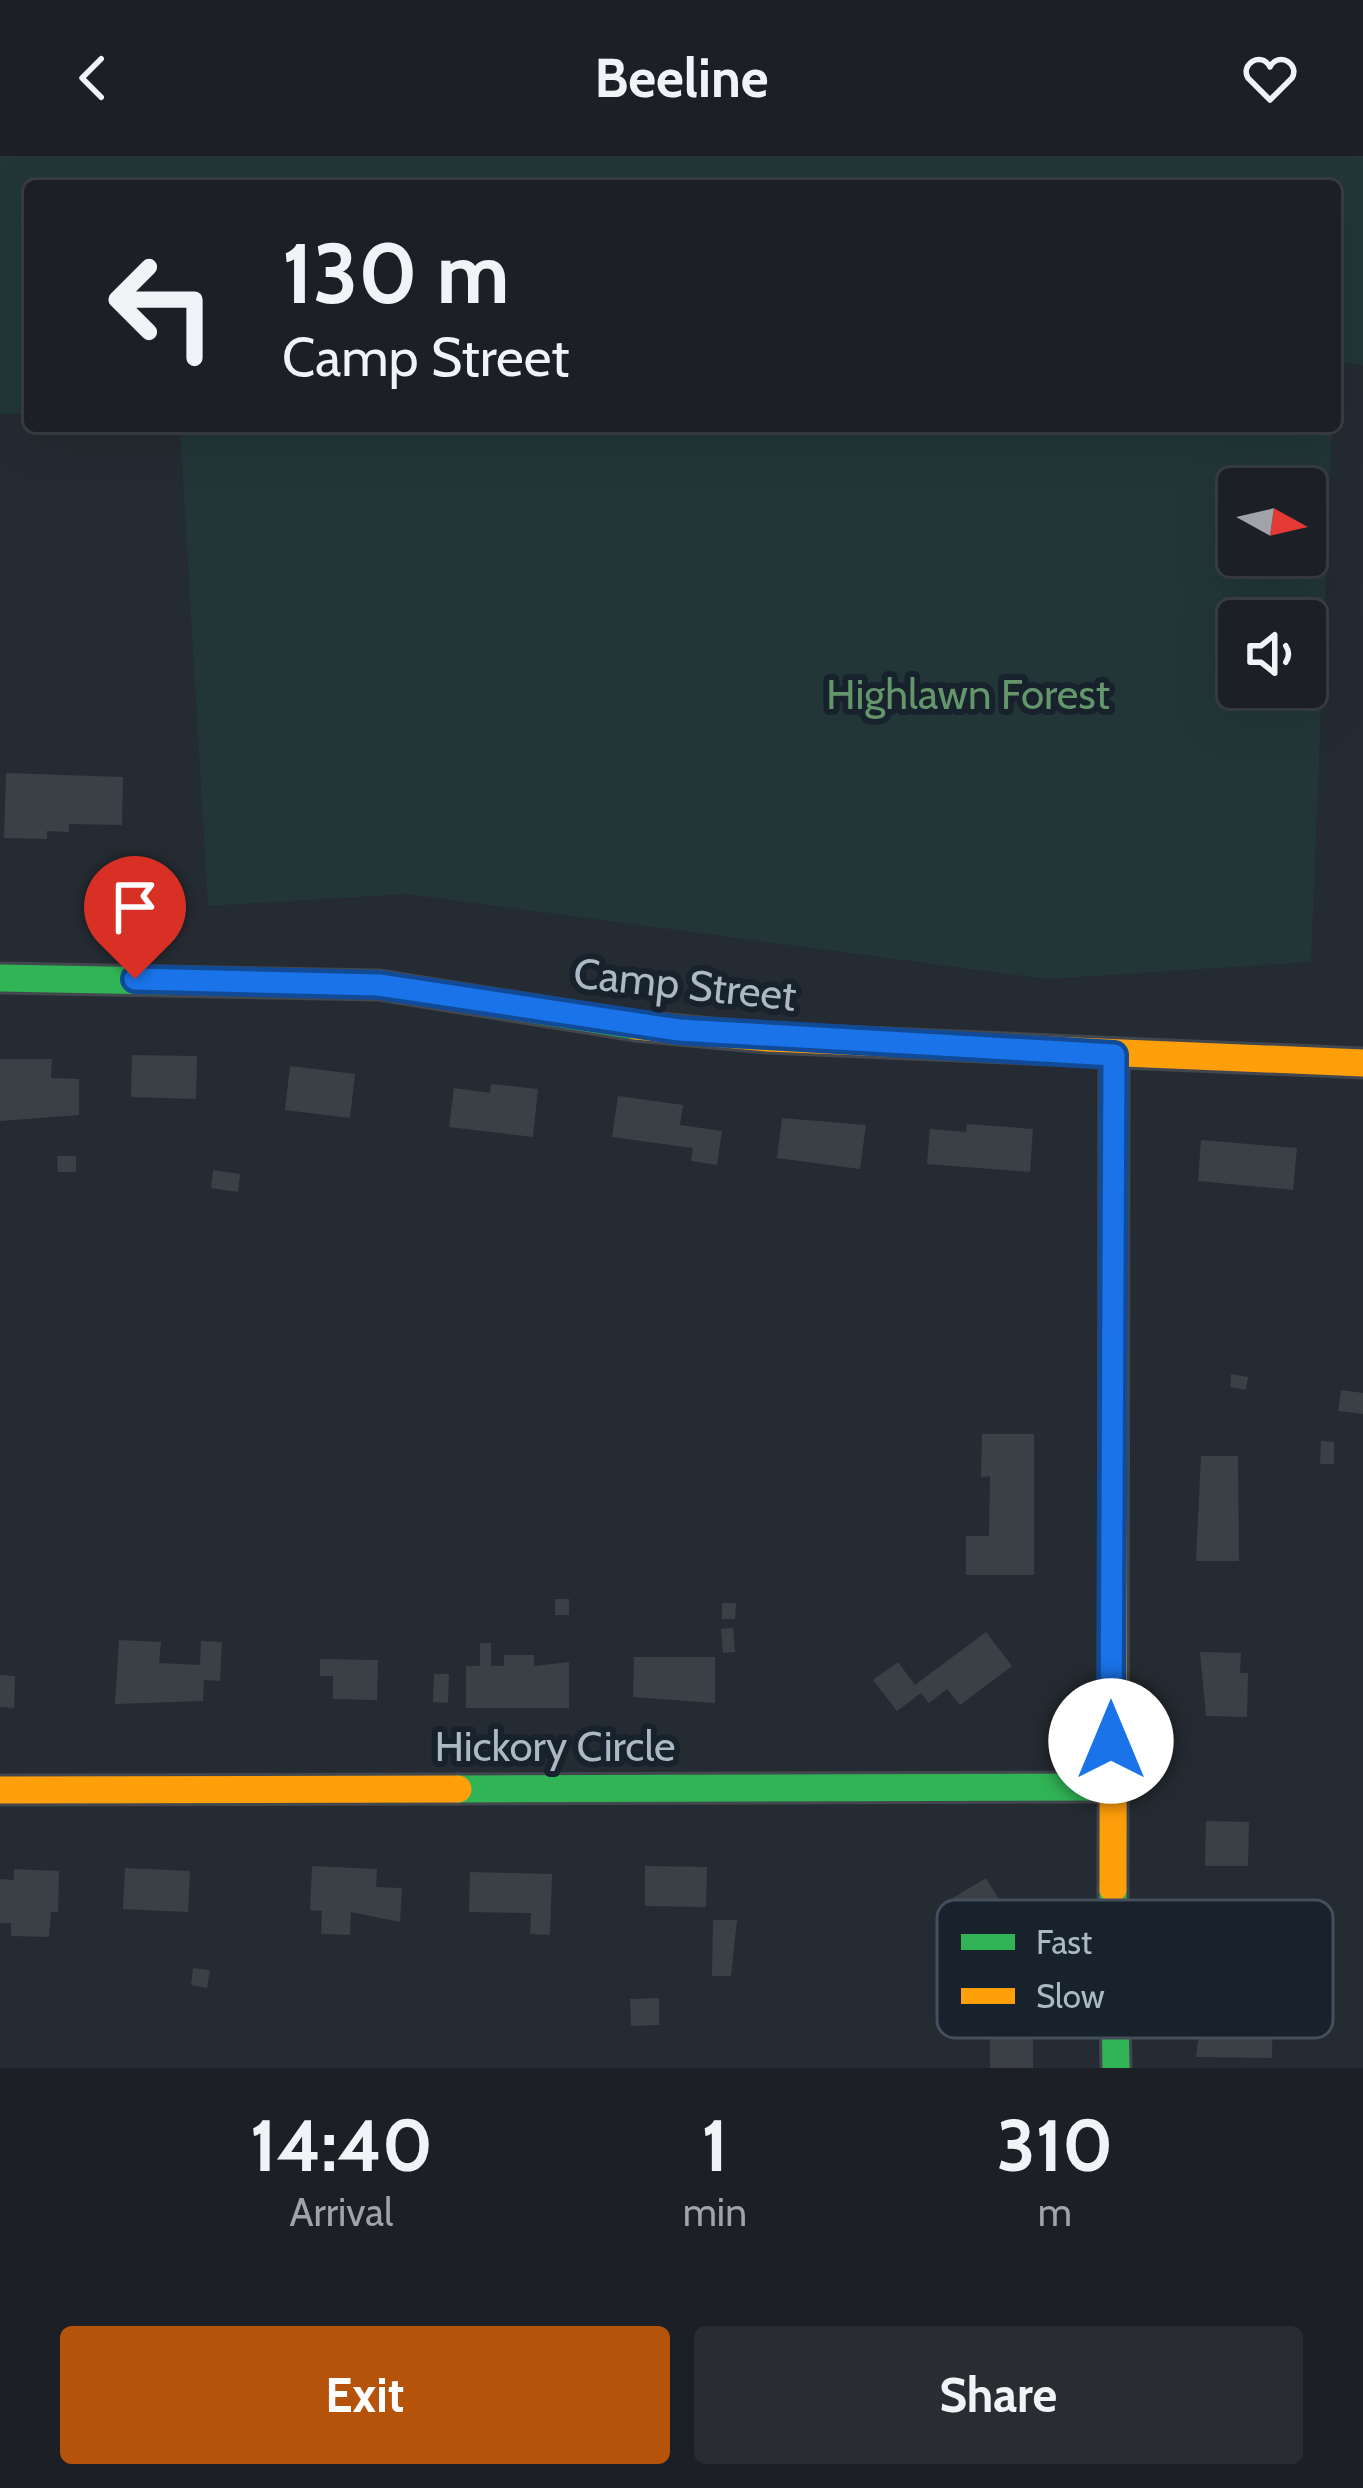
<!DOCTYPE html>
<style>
body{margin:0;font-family:Cabin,sans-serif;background:#292d32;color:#f1f3f6;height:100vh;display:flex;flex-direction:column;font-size:45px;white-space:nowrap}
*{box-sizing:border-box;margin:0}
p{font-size:39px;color:#a0a3a7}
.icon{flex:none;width:66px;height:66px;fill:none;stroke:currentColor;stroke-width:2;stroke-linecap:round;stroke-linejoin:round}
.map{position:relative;height:1912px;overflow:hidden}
.panel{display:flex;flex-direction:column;background:#1c2026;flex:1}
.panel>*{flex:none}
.banner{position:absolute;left:24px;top:24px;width:1317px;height:252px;border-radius:12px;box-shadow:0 12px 48px #0002,0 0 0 3px #3a3e43;background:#1c2026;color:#f1f3f6;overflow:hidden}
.needle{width:78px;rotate:98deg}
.controls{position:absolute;left:1218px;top:312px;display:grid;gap:24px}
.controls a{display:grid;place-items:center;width:108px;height:108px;border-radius:12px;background:#1c2026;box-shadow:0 12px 48px #0002,0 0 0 3px #3a3e43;font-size:60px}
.pin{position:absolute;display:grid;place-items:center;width:102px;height:102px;color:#fff;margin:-123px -51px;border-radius:50% 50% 50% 0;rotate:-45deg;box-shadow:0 0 12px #0007}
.pin .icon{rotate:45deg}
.me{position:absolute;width:132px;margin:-66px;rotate:0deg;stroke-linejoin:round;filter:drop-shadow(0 0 9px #0008)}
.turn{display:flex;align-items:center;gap:42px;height:252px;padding:0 60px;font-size:54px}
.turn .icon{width:156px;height:156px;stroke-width:2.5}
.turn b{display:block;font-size:84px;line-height:102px}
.eta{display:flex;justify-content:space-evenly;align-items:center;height:204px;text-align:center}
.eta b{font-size:72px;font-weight:700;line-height:84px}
.cta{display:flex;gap:24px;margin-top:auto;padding:24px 60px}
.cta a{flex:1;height:138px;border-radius:12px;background:#b45309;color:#fff;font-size:48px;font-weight:700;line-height:138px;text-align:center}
.cta a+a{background:#292d32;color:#f1f3f6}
header{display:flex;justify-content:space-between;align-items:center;height:156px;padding:0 60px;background:#1c2026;font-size:54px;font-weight:700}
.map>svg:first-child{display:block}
.green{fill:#223638;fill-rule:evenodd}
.building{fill:#3a4046}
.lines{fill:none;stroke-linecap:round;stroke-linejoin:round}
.fast-casing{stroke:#42474d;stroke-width:33}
.slow-casing{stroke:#42474d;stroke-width:33}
.fast{stroke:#30b455;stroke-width:27}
.slow{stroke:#ff9f0a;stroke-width:27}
.route-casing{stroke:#114b97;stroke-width:30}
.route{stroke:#1a73e8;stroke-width:21}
.labels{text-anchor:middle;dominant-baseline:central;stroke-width:12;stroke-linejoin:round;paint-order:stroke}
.park-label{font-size:42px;fill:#64966c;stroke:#18222d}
.street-label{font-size:42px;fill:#adb8c5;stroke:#18222d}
.key{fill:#18222d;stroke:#454f5b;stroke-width:3}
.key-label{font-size:33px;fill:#adb8c5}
</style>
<header><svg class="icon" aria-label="back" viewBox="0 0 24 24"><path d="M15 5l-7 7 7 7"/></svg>Beeline<svg class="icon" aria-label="heart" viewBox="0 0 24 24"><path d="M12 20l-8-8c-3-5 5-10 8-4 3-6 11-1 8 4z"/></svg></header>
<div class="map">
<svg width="1363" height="1912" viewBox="0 0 1363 1912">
<rect width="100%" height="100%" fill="#252b32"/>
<!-- green -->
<g class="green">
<polygon points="0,0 1363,0 1363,209 1335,206 1335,30 30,30 30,258 0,258"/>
<path d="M180,270H1332L1311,806L1046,823L406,738L208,750ZM1305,333V399H1239V333ZM1305,465V531H1239V465Z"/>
</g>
<!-- building -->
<g class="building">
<polygon points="6,617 123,621 122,669 69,668 69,676 47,675 47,683 4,682"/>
<polygon points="132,899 197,900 196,943 131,941"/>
<polygon points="0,903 52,903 51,922 79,923 79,959 0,965"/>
<polygon points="290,910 355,918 350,962 285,954"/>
<polygon points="491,928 538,933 533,981 449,971 454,932 490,937"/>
<polygon points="618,940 683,949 680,969 722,975 717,1009 691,1005 693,992 612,981"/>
<polygon points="782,962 866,969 860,1013 777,1002"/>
<polygon points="967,968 1033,973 1030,1016 927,1008 930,973 966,976"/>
<polygon points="1201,984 1297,992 1293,1034 1198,1025"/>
<polygon points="57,1000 76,1000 76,1016 58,1016"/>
<polygon points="213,1014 240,1018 238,1036 211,1032"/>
<polygon points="1231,1218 1248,1221 1246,1234 1230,1231"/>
<polygon points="1341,1234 1363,1237 1363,1258 1338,1255"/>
<polygon points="982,1278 1034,1278 1034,1419 966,1419 966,1380 989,1380 990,1320 981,1321"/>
<polygon points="1321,1285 1334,1286 1334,1308 1320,1308"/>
<polygon points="1201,1300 1238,1300 1239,1405 1196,1405"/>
<rect x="555" y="1443" width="14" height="16"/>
<polygon points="722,1447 736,1447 735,1463 722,1463"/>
<polygon points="733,1472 735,1496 723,1497 721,1473"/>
<polygon points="986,1476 1012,1510 960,1549 947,1533 929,1547 921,1537 897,1555 873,1524 898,1506 915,1529"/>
<polygon points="119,1484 161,1486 159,1507 200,1509 201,1485 222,1486 220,1525 204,1524 203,1545 115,1548"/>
<polygon points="480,1487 491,1487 491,1510 504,1510 504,1499 534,1499 534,1510 569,1506 569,1552 466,1552 466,1510 480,1510"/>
<polygon points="1200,1496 1241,1497 1240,1517 1248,1517 1247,1561 1206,1560"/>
<polygon points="634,1501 715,1501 715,1547 633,1541"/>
<polygon points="320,1503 378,1504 377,1544 333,1543 333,1520 320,1520"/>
<polygon points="434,1518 449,1518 448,1547 433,1546"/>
<polygon points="0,1519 15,1520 14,1552 0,1551"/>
<polygon points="1206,1665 1249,1666 1248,1710 1205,1710"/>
<polygon points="312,1710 377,1713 376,1731 402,1732 400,1766 351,1756 350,1779 321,1778 322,1755 310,1754"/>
<polygon points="645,1710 707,1711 706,1751 645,1750"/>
<polygon points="125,1712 190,1715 188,1756 123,1753"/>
<polygon points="14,1713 59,1715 58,1756 51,1756 49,1781 11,1780 11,1767 0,1767 0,1723 14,1724"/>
<polygon points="470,1716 552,1718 550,1779 530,1778 531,1757 469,1756"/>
<polygon points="986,1722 1024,1784 996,1802 985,1784 951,1795 941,1778 961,1766 948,1745"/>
<polygon points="713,1764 737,1764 731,1820 712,1820"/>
<polygon points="193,1812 210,1814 207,1832 191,1829"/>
<polygon points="1204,1838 1273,1839 1272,1902 1196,1901"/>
<polygon points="659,1842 659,1869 631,1870 630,1843"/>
<polygon points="990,1877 1033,1878 1033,1912 990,1912"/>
</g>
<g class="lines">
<!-- fast casing -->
<g class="fast-casing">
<g id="fast">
<polyline points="0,822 379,829 636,870"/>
<polyline points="458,1633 1111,1631"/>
<polyline points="1113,1733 1116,1912"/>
</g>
</g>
<!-- slow casing -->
<g class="slow-casing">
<g id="slow">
<polyline points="636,870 768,882 1363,907"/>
<polyline points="0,1634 458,1633"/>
<polyline points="1113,1733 1114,899"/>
</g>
</g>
<!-- fast -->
<use href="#fast" class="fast"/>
<!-- slow -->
<use href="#slow" class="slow"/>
</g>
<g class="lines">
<!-- route casing -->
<g class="route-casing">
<polyline id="route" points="135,823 379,829 679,874 1114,899 1111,1585"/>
</g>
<!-- route -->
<use href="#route" class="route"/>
</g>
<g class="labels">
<!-- park labels -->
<g class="park-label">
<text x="968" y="538">Highlawn Forest</text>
</g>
<!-- street labels -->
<g class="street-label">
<text transform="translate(685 828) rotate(6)">Camp Street</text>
<text x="555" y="1590">Hickory Circle</text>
</g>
</g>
<!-- legend -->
<rect x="937" y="1744" width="396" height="138" rx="18" class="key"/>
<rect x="961" y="1778" width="54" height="16" fill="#30b455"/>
<rect x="961" y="1832" width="54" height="16" fill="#ff9f0a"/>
<g class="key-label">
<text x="1036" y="1798">Fast</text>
<text x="1036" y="1852">Slow</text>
</g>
</svg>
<div class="controls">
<a><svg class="needle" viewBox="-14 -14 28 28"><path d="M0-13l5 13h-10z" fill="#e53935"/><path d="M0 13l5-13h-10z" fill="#a0a3a7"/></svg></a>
<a><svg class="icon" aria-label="sound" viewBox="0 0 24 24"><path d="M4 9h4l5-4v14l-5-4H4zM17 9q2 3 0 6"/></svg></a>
</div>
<div class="pin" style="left:135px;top:823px;background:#d93025"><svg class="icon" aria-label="arrive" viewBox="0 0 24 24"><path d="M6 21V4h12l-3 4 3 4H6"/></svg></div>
<svg class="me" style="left:1111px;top:1585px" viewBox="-20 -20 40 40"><circle r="19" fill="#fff"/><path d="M0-13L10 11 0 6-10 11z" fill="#1a73e8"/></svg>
<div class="banner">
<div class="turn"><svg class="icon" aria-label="left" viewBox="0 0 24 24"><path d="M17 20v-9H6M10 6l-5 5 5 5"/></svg><div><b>130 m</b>Camp Street</div></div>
</div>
</div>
<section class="panel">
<div class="eta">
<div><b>14:40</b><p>Arrival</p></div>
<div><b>1</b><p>min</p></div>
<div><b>310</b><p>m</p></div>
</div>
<div class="cta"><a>Exit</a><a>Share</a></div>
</section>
